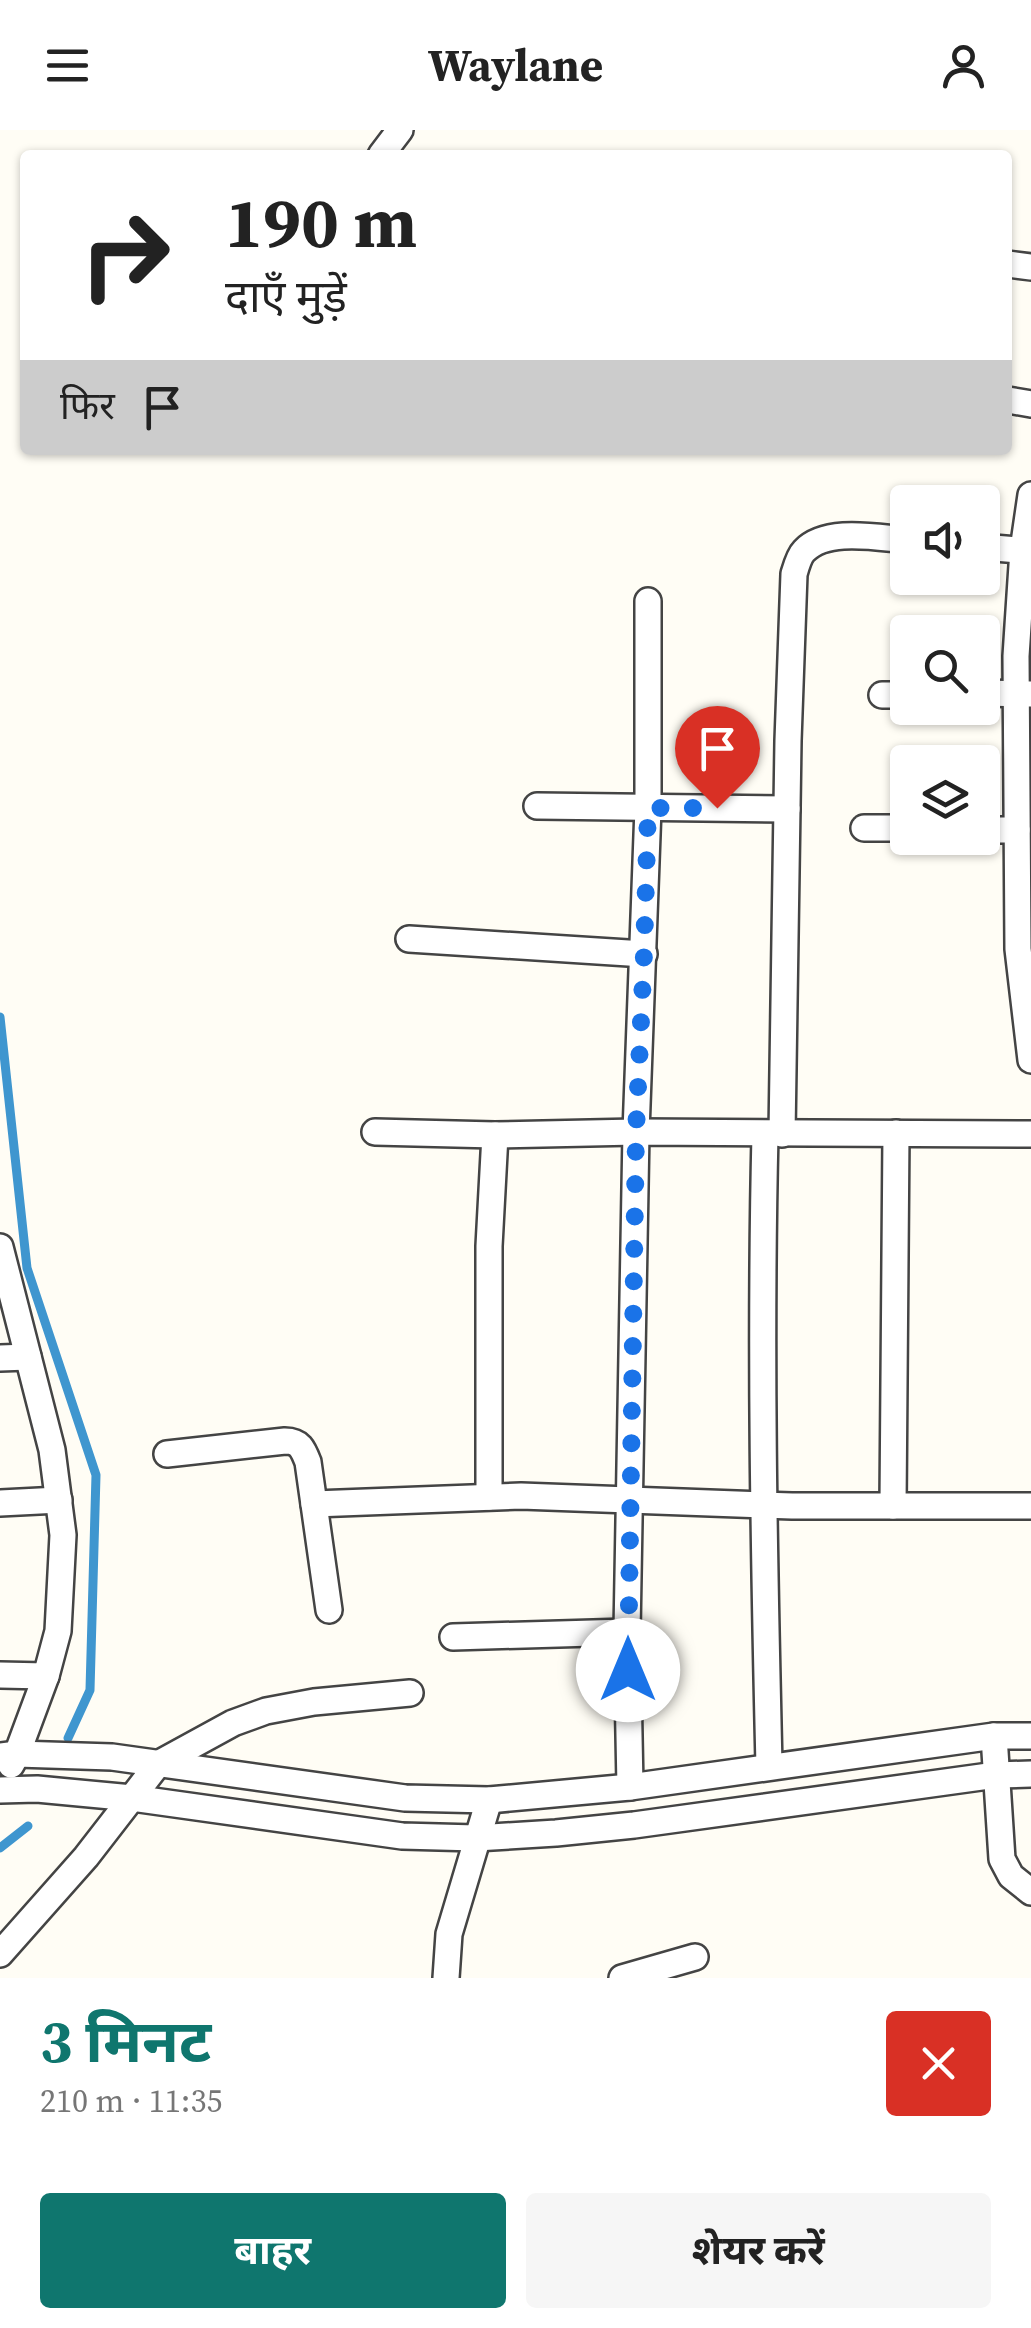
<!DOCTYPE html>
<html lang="hi">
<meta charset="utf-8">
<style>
body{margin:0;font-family:"Source Serif 4","Noto Sans Devanagari",serif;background:#f6f6f6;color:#222;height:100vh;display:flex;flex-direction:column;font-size:38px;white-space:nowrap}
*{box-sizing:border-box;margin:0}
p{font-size:32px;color:#767676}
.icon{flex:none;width:55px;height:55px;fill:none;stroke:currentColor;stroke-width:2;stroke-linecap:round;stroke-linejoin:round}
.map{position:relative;height:1848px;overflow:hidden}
.sheet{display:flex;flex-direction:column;background:#fff;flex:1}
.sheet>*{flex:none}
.banner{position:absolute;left:20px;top:20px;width:992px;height:305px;border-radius:10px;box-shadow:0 2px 8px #0004;background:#fff;color:#222;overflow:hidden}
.tools{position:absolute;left:890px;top:355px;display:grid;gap:20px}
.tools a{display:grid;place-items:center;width:110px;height:110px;border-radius:10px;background:#fff;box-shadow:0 2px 8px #0004;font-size:50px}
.pin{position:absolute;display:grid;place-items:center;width:85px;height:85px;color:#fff;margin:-102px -42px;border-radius:50% 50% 50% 0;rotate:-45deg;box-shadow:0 0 10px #0007}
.pin .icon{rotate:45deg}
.me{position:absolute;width:110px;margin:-55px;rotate:0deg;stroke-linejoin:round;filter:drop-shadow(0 0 8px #0008)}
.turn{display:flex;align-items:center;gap:35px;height:210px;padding:0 40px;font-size:45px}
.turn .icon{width:130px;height:130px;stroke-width:2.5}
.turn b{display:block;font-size:70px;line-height:85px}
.then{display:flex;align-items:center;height:95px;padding:0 40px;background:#0003;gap:20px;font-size:38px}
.round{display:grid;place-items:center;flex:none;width:105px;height:105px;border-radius:10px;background:#f6f6f6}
.overview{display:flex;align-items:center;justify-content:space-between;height:170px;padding:0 40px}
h1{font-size:60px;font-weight:700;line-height:75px;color:#0f766e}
.primary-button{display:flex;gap:20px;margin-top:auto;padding:20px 40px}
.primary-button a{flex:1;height:115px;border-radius:10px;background:#0f766e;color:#fff;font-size:40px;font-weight:700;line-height:115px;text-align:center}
.primary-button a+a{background:#f6f6f6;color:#222}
header{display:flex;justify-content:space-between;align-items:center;height:130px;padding:0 40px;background:#fff;font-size:45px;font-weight:700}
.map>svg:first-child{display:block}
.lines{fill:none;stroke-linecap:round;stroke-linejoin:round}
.stream{stroke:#3f96cf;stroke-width:9}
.minor-casing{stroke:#444;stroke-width:30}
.minor{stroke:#fff;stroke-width:25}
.route{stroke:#1a73e8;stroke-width:18;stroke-dasharray:0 32.4}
</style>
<header><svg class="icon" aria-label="menu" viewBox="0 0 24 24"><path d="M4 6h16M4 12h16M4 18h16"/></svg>Waylane<svg class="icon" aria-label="person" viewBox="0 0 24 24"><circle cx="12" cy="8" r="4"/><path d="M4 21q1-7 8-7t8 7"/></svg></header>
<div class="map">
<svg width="1031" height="1848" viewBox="0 0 1031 1848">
<rect width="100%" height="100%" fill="#fffdf5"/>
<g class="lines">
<!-- stream -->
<g class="stream">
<polyline points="0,887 27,1138 96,1345 90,1560 68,1608"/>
<polyline points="0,1718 28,1696"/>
</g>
<!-- minor casing -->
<g class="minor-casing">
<g id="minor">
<polyline points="381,25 400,0"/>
<polyline points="1008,134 1031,137"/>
<polyline points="1008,270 1031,274"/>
<polyline points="1031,365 1023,420 1016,526 1018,819 1031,930"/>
<polyline points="982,417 1031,421"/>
<polyline points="982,563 1031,564"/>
<polyline points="882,565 908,565"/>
<polyline points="537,676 787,679"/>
<polyline points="864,698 908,698"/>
<polyline points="982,700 1017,700"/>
<polyline points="409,809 644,824"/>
<polyline points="375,1002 495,1005 636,1002 1031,1004"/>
<path d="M765,1004C760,1215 764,1425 769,1636"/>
<path d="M782,1004L788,611L794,444C796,437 799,426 804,421C827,397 878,408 908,410"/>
<polyline points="0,1117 52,1320 63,1405 58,1501 46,1546 17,1624 11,1635"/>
<polyline points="0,1228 28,1227"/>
<path d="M167,1324L285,1311C300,1311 303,1319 308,1332L329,1480"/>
<polyline points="489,1367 489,1116 495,1005"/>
<polyline points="0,1373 59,1370"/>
<polyline points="314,1374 521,1366 792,1376 1031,1376"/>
<polyline points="893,1376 896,1003"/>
<polyline points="453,1507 627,1502"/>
<polyline points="0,1545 46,1546"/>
<polyline points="994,1606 1002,1729 1011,1746 1031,1762"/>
<polyline points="0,1626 17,1624 112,1627 405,1668 489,1670 630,1657 994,1606 1031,1606"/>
<polyline points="630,1657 627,1502 636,1002 648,678 648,471"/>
<polyline points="0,1660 37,1659 132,1668 402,1706 476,1708 556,1703 634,1695 996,1645 1031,1644"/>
<polyline points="0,1824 86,1727 158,1634 233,1593 266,1581 314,1572 410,1563"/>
<polyline points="446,1848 449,1804 489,1670"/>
<polyline points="622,1848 695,1827"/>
</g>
</g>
<!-- minor -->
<use href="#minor" class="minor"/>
</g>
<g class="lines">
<!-- route -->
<polyline class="route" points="628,1540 636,1002 644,824 648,678 717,678"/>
</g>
</svg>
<div class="tools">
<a><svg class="icon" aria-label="sound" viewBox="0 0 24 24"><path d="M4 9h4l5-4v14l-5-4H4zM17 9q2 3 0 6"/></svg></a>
<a><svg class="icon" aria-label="search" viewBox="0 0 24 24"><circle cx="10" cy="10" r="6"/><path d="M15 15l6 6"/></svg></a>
<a><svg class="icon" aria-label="layers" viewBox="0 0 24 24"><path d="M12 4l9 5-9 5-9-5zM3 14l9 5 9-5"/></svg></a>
</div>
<div class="pin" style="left:717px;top:678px;background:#d93025"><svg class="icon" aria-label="arrive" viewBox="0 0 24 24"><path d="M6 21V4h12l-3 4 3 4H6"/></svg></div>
<svg class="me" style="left:628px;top:1540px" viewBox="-20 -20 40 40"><circle r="19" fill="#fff"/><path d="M0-13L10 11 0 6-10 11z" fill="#1a73e8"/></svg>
<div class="banner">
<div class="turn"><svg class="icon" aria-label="right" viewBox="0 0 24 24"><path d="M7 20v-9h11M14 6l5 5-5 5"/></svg><div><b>190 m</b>दाएँ मुड़ें</div></div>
<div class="then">फिर<svg class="icon" aria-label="arrive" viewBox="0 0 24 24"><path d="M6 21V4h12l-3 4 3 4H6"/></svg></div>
</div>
</div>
<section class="sheet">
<div class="overview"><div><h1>3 मिनट</h1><p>210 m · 11:35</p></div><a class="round" style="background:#d93025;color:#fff"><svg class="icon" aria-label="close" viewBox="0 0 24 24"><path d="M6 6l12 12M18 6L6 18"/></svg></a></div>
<div class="primary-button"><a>बाहर</a><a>शेयर करें</a></div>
</section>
